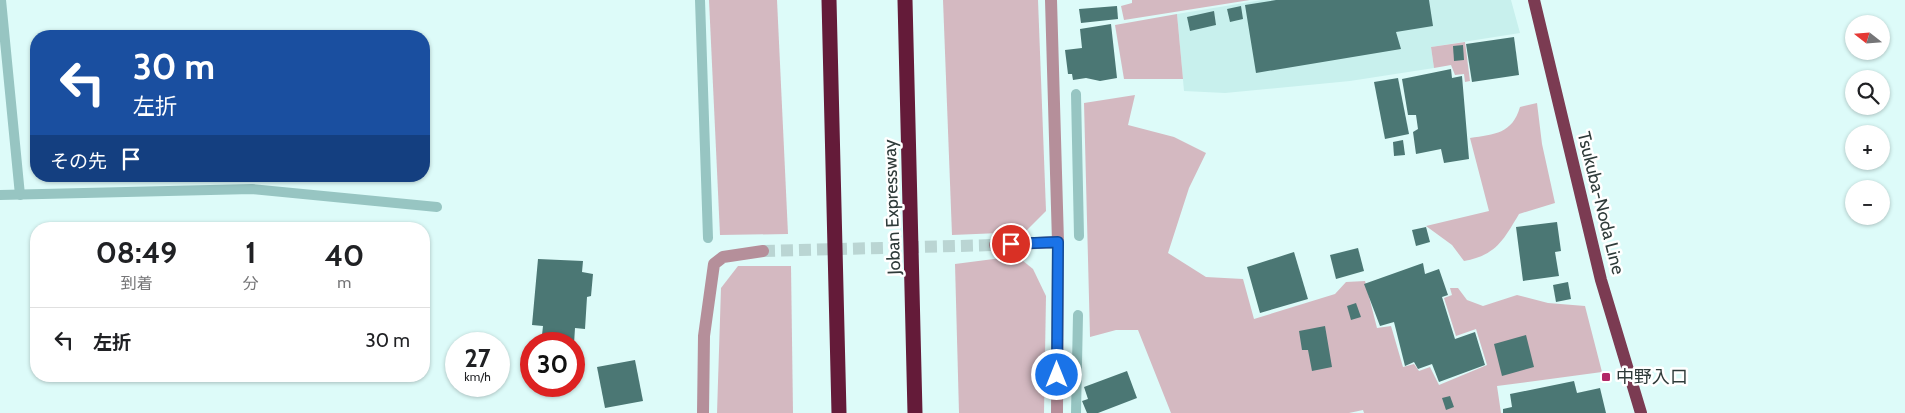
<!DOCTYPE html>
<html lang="ja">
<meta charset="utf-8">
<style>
body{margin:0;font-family:Cabin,"Noto Sans JP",sans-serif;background:#f2f2f2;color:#202124;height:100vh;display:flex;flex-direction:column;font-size:19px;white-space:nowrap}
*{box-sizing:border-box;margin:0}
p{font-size:16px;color:#757577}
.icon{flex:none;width:28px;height:28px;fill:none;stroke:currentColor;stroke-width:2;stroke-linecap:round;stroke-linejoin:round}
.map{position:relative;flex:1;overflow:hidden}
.panel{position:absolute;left:30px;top:222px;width:400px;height:160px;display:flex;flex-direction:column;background:#fff;border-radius:20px;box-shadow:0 1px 4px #0004}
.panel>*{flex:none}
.top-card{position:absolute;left:30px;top:30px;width:400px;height:152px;border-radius:20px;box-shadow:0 1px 4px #0004;background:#1a4fa0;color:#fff;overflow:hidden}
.needle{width:32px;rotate:287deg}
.tools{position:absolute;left:1845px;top:15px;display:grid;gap:10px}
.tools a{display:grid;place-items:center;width:45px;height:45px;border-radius:50%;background:#fff;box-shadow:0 1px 4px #0004;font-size:25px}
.speed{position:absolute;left:445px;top:332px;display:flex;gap:10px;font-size:25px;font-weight:700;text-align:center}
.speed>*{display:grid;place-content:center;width:65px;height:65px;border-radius:50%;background:#fff;box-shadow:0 1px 4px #0004;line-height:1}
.speed small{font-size:12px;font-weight:400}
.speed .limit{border:8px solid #d22;background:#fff;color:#111}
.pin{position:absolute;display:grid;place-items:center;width:42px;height:42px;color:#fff;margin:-21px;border:2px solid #fff;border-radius:50%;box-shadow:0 1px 5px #0007}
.me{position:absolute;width:55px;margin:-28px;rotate:0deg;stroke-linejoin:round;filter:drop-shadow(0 0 4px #0008)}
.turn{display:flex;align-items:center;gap:18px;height:105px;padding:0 20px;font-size:22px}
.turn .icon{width:65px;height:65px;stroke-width:2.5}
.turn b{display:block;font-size:35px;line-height:42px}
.then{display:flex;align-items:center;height:48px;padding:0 20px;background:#0003;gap:10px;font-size:19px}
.eta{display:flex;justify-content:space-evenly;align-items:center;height:85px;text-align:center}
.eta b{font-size:30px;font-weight:800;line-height:35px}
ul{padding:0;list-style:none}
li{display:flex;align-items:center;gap:15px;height:65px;padding:0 20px;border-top:1px solid #e0e0e0}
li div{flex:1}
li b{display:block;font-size:19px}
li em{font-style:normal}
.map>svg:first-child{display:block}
.built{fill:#c8f0ed}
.green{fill:#d4b9c1}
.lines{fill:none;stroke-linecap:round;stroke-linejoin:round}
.stream{stroke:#97c5c2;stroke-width:10}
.building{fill:#4b7774}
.minor-tunnel{stroke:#bad5d3;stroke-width:12;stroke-dasharray:12 6;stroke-linecap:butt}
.minor{stroke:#b58f9a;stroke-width:12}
.major{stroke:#7b3b52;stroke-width:12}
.highway{stroke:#641b39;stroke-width:15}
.route-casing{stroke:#114b97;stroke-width:12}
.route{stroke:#1a73e8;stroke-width:9}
.poi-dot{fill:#b22866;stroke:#fff;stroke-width:2}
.labels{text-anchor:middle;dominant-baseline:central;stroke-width:5;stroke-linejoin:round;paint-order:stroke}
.street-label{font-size:18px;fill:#2f3b3a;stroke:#fff}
.poi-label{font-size:18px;fill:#2f3b3a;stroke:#fff;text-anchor:start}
</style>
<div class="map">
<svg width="1905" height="413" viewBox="0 0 1905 413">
<rect width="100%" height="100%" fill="#ddfbf9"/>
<!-- built -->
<polygon class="built" points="1262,0 1511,0 1520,33 1431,47 1434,68 1350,81 1225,93 1184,91 1177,14"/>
<!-- green -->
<g class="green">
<polygon points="709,0 777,0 788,234 720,235"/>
<polygon points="943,0 1038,0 1046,211 1025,232 952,235"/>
<polygon points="1132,0 1250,0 1124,20 1121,6 1132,3"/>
<polygon points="1177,14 1183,79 1124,79 1115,25"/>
<polygon points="1465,42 1470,81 1465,82 1464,74 1455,75 1451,65 1434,68 1431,47"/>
<polygon points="1135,95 1128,125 1174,137 1206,153 1189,188 1168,253 1206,277 1243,279 1254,319 1335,294 1346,282 1365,281 1377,328 1391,326 1403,367 1414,364 1419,371 1430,367 1439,385 1487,365 1476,329 1456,336 1444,298 1452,295 1450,288 1458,288 1467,300 1483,306 1517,295 1548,303 1585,306 1602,372 1497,386 1501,413 1364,413 1363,410 1349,413 1171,413 1138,330 1116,330 1090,337 1084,103"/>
<path d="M1537,103L1542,144L1555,203L1519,214C1503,241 1496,255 1464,261L1452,245L1426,226L1489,211L1470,138C1495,134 1512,134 1520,107Z"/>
<polygon points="1017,256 1033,269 1046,296 1044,413 959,413 955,264"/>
<polygon points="738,266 791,266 793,413 717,413 721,288"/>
</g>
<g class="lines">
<!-- stream -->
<g class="stream">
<polyline points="1,0 20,195"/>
<polyline points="700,0 708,238"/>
<polyline points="1076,94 1079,236"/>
<polyline points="0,195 252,189 437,207"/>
<polyline points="1076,413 1078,315"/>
</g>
</g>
<!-- building -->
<g class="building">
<polygon points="1276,0 1429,0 1433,26 1396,32 1401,49 1256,73 1245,5"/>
<polygon points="1117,6 1118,19 1081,23 1079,9"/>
<polygon points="1241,6 1243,19 1230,22 1227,9"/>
<polygon points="1214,11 1216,25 1190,31 1187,17"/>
<polygon points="1111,24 1117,78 1100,81 1086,78 1073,80 1072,74 1068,74 1065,50 1082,48 1080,29"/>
<polygon points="1514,37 1519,75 1472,82 1466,44"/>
<polygon points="1463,45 1464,60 1454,61 1453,46"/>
<polygon points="1451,69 1452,78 1462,76 1469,159 1444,163 1441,149 1416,154 1413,132 1418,129 1416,115 1408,115 1402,79"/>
<polygon points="1398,78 1409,134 1385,139 1374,82"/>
<polygon points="1403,140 1405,155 1394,156 1393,142"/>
<polygon points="1557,222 1561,251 1555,252 1559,276 1523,281 1516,227"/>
<polygon points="1426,227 1430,242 1416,246 1412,230"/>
<polygon points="1358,248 1364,271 1336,279 1330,255"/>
<polygon points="1294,252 1308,299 1260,313 1247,267"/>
<polygon points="538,259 583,261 582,272 593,274 591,296 587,297 585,329 575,328 574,344 541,344 543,326 532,325"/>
<polygon points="1423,263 1425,274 1439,269 1448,295 1442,297 1455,339 1475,332 1485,365 1439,382 1432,364 1418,369 1414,362 1405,366 1394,322 1380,326 1364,284"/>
<polygon points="1568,282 1571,299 1556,302 1553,285"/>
<polygon points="1356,303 1361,317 1351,320 1347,306"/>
<polygon points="1325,326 1332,367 1312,371 1308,350 1302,350 1299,331"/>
<polygon points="1526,335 1534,367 1502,376 1494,344"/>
<rect x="527" y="346" width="4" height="12"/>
<polygon points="635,360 643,401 605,408 597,367"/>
<polygon points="1127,371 1137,398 1098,413 1087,413 1082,401 1088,399 1084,387"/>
<polygon points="1574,381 1577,393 1600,388 1606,413 1503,413 1503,409 1512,407 1510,394"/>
<polygon points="1450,396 1454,407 1446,410 1442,398"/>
</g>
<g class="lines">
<!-- minor-tunnel -->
<polyline class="minor-tunnel" points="763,251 995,245"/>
<!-- minor -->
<g class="minor">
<polyline points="1051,0 1058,242 1057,413"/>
<polyline points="995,245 1058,242"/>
<polyline points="703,413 704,336 714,264 723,257 763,251"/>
</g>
<!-- major -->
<polyline class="major" points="1534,0 1601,280 1641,413"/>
<!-- highway -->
<g class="highway">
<polyline points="829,0 839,413"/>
<polyline points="905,0 915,413"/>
</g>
</g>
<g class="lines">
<!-- route casing -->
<g class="route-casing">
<polyline id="route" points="1011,244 1058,242 1057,375"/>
</g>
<!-- route -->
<use href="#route" class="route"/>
</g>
<!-- markers -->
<rect class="poi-dot" x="1601" y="372" width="10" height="10" rx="2.5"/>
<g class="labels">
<!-- street labels -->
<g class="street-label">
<text transform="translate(1601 203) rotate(76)">Tsukuba-Noda Line</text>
<text transform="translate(892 207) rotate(-92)">Joban Expressway</text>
</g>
<!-- poi labels -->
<g class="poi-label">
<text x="1616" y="377">中野入口</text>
</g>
</g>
</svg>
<div class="tools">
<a><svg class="needle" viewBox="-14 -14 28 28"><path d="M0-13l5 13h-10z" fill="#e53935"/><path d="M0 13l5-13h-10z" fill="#757577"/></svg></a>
<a><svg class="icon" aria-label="search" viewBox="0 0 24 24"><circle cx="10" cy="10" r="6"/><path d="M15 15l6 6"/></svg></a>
<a>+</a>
<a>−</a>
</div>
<div class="speed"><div>27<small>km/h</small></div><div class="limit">30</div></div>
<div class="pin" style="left:1011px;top:244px;background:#d93025"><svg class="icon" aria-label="arrive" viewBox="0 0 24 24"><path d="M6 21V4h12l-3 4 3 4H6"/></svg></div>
<svg class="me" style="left:1057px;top:375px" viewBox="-20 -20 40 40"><circle r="17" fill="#1a73e8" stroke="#fff" stroke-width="3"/><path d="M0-11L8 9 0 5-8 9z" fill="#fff"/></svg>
<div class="top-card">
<div class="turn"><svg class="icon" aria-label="left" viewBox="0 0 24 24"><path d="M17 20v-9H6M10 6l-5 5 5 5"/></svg><div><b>30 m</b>左折</div></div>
<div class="then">その先<svg class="icon" aria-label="arrive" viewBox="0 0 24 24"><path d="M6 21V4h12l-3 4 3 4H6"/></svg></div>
</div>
<section class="panel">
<div class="eta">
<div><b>08:49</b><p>到着</p></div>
<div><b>1</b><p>分</p></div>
<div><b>40</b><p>m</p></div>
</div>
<ul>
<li><svg class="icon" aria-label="left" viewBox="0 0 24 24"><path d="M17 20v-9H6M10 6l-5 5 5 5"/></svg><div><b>左折</b></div><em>30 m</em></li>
</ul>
</section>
</div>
